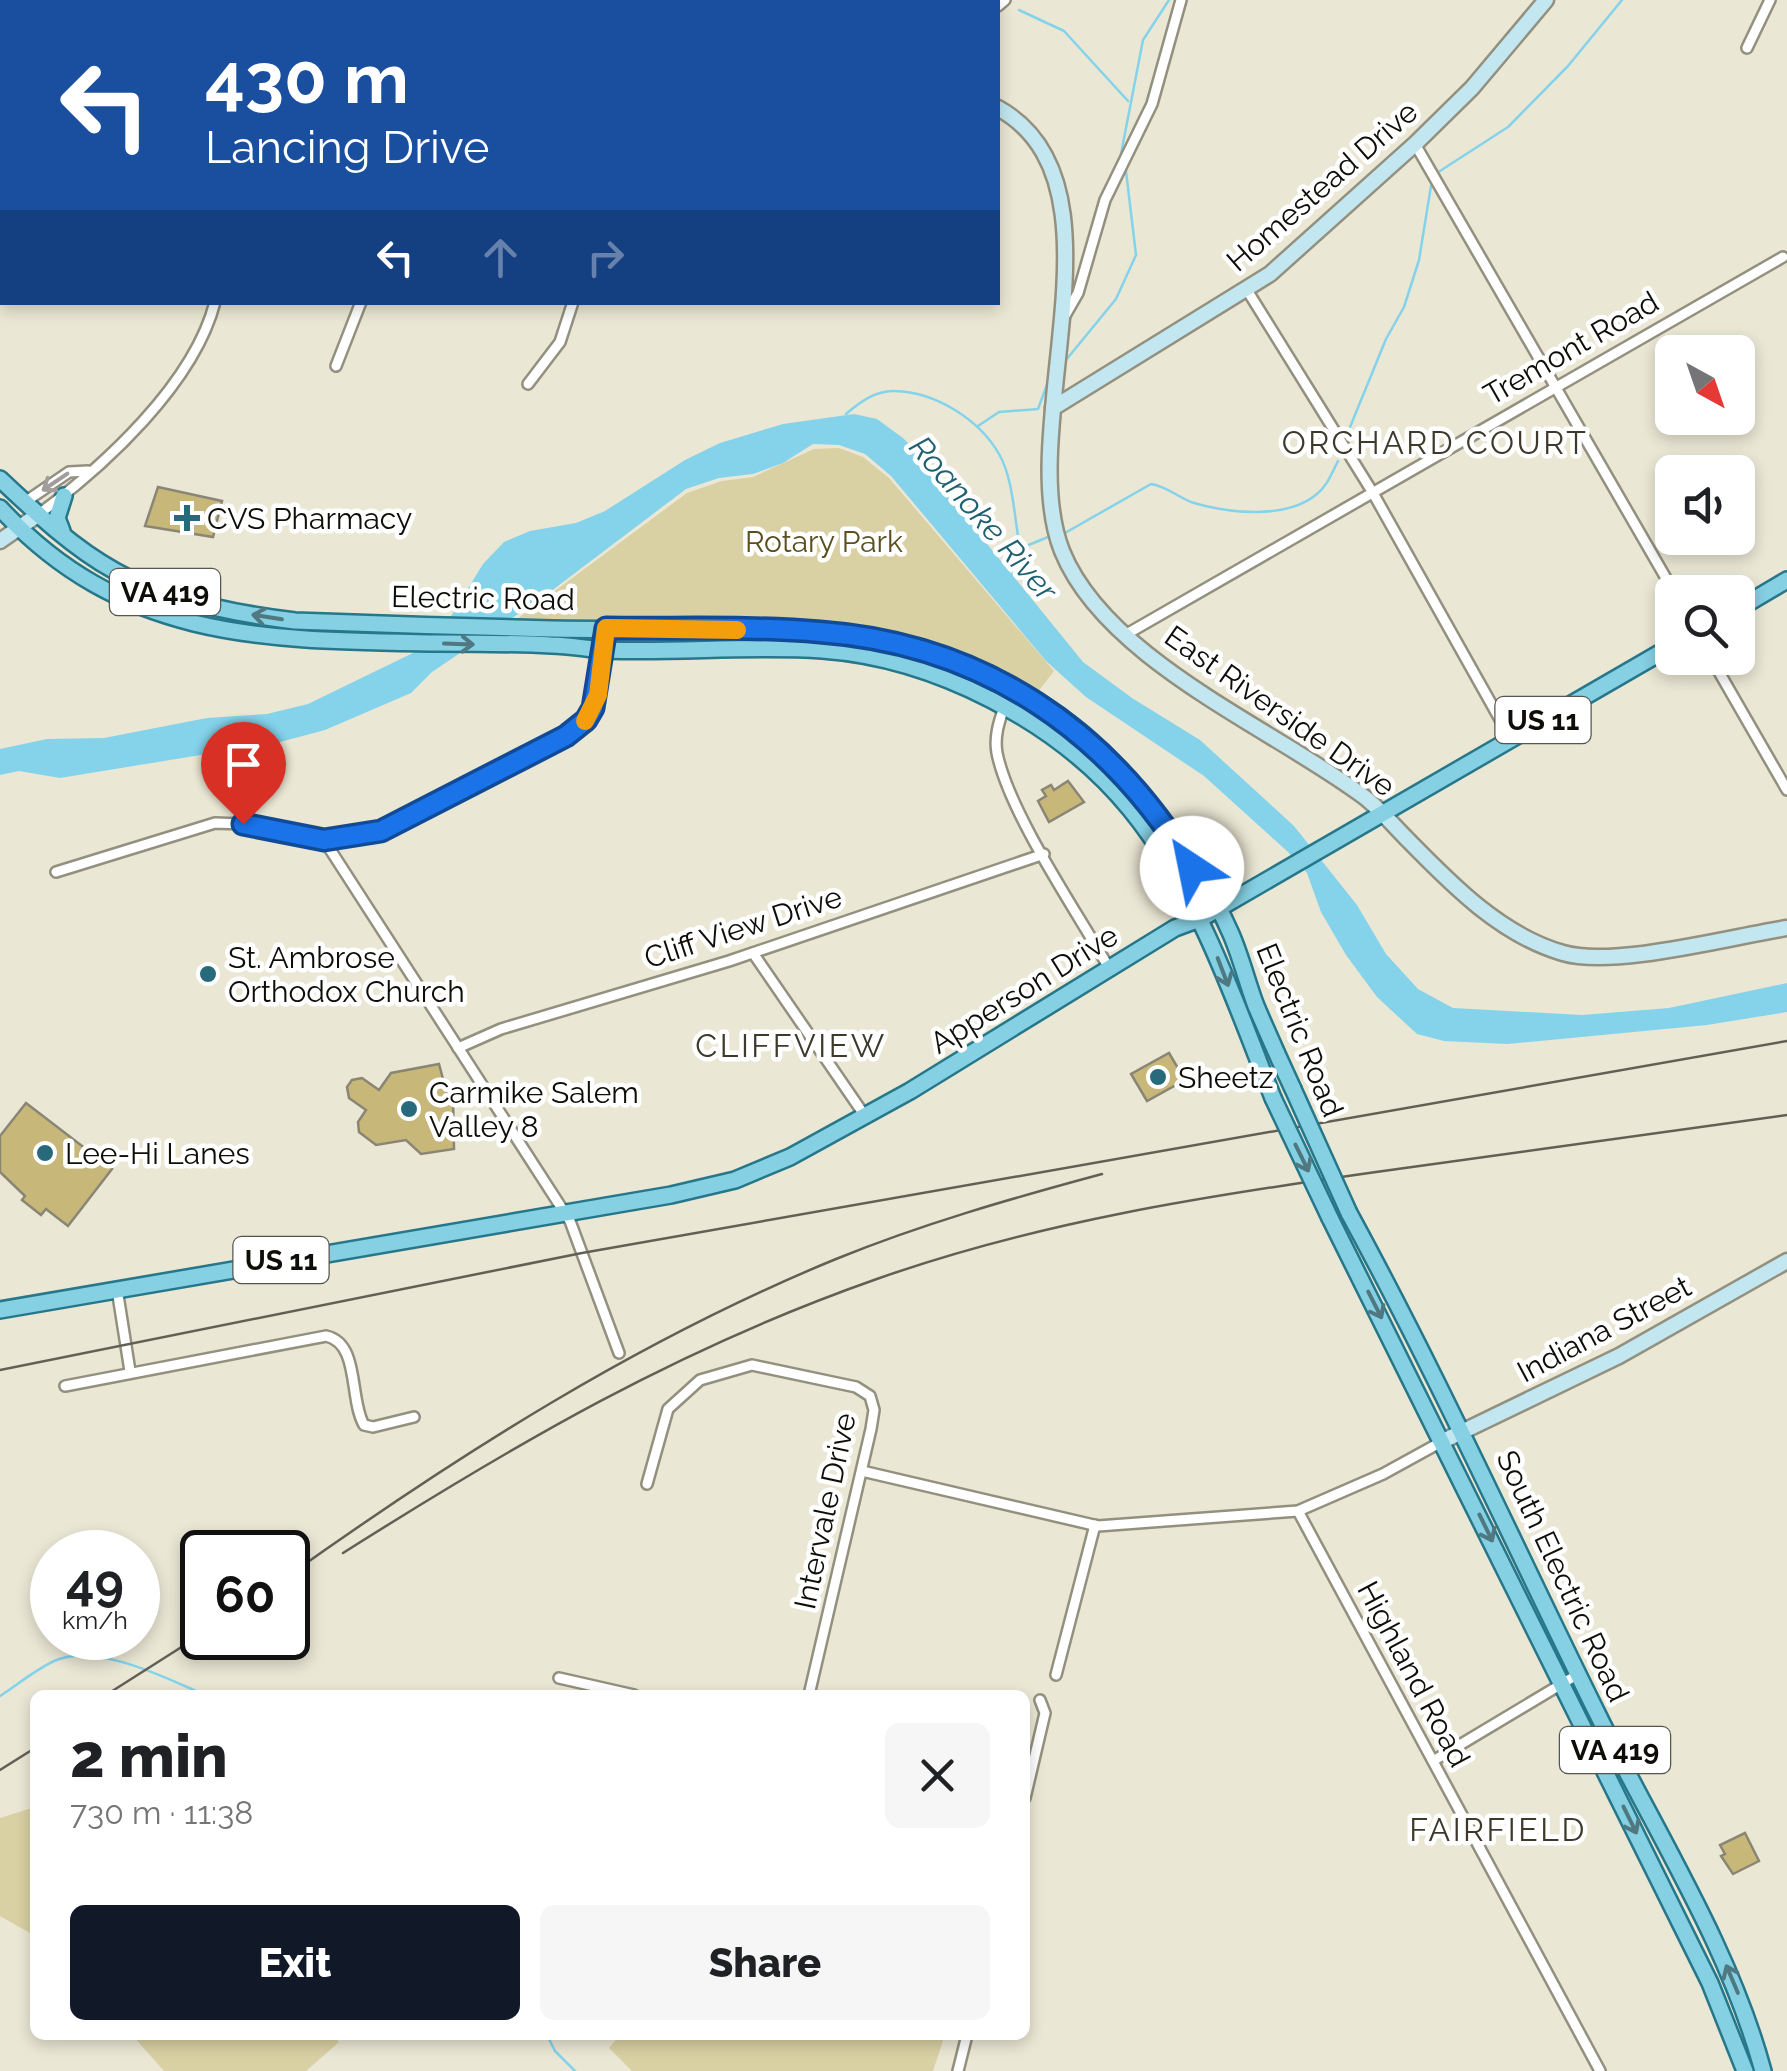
<!DOCTYPE html>
<meta charset="utf-8">
<style>
body{margin:0;font-family:Raleway,sans-serif;background:#f6f6f6;color:#202124;height:100vh;display:flex;flex-direction:column;font-size:38px;white-space:nowrap}
*{box-sizing:border-box;margin:0}
p{font-size:32px;color:#757577}
.icon{flex:none;width:55px;height:55px;fill:none;stroke:currentColor;stroke-width:2;stroke-linecap:round;stroke-linejoin:round}
.map{position:relative;flex:1;overflow:hidden}
.details{position:absolute;left:30px;top:1690px;width:1000px;height:350px;display:flex;flex-direction:column;background:#fff;border-radius:15px;box-shadow:0 5px 15px #0003}
.details>*{flex:none}
.hud{position:absolute;left:0px;top:0px;width:1000px;height:305px;box-shadow:0 5px 15px #0003;background:#1a4fa0;color:#fff;overflow:hidden}
.needle{width:65px;rotate:140deg}
.buttons{position:absolute;left:1655px;top:335px;display:grid;gap:20px}
.buttons a{display:grid;place-items:center;width:100px;height:100px;border-radius:15px;background:#fff;box-shadow:0 5px 15px #0003;font-size:50px}
.speed{position:absolute;left:30px;top:1530px;display:flex;gap:20px;font-size:50px;font-weight:700;text-align:center}
.speed>*{display:grid;place-content:center;width:130px;height:130px;border-radius:50%;background:#fff;box-shadow:0 5px 15px #0003;line-height:1}
.speed small{font-size:25px;font-weight:400}
.speed .limit{border:5px solid #111;border-radius:15px;background:#fff;color:#111}
.pin{position:absolute;display:grid;place-items:center;width:85px;height:85px;color:#fff;margin:-102px -42px;border-radius:50% 50% 50% 0;rotate:-45deg;box-shadow:0 0 10px #0007}
.pin .icon{rotate:45deg}
.me{position:absolute;width:110px;margin:-55px;rotate:326deg;stroke-linejoin:round;filter:drop-shadow(0 0 8px #0008)}
.turn{display:flex;align-items:center;gap:35px;height:210px;padding:0 40px;font-size:45px}
.turn .icon{width:130px;height:130px;stroke-width:2.5}
.turn b{display:block;font-size:70px;line-height:85px}
.lanes{display:flex;align-items:center;height:95px;padding:0 40px;background:#0003;justify-content:center;gap:50px;direction:ltr}
.lanes .off{opacity:.35}
.round{display:grid;place-items:center;flex:none;width:105px;height:105px;border-radius:15px;background:#f6f6f6}
.summary{display:flex;align-items:center;justify-content:space-between;height:170px;padding:0 40px}
h1{font-size:60px;font-weight:800;line-height:75px}
.primary-button{display:flex;gap:20px;margin-top:auto;padding:20px 40px}
.primary-button a{flex:1;height:115px;border-radius:15px;background:#111827;color:#fff;font-size:40px;font-weight:800;line-height:115px;text-align:center}
.primary-button a+a{background:#f6f6f6;color:#202124}
.map>svg:first-child{display:block}
.green{fill:#d9d0a4}
.water{fill:#84d3eb}
.lines{fill:none;stroke-linecap:round;stroke-linejoin:round}
.stream{stroke:#84d3eb;stroke-width:2.5}
.building{fill:#c7b879;stroke:#8a8675;stroke-width:2.5}
.street-casing{stroke:#93907f;stroke-width:14}
.secondary-casing{stroke:#93907f;stroke-width:19}
.primary-casing{stroke:#26778a;stroke-width:20}
.street{stroke:#fff;stroke-width:9}
.secondary{stroke:#c2e7f1;stroke-width:14}
.primary{stroke:#85d0e3;stroke-width:15}
.rail{stroke:#626055;stroke-width:2.5}
.primary-bridge-casing{stroke:#26778a;stroke-width:20;stroke-linecap:butt}
.primary-bridge{stroke:#85d0e3;stroke-width:15}
.oneway{stroke:#9f9e9c}
.oneway2{stroke:#4f7880}
.route-casing{stroke:#114b97;stroke-width:25}
.route{stroke:#1a73e8;stroke-width:18}
.slow{stroke:#f59e0b;stroke-width:18}
.poi-dot{fill:#276a7c;stroke:#fff;stroke-width:4}
.labels{text-anchor:middle;dominant-baseline:central;stroke-width:9;stroke-linejoin:round;paint-order:stroke}
.shield{fill:#fff;stroke:#565651;stroke-width:2.5}
.shield-label{font-size:28px;font-weight:bold;fill:#0e0d07}
.street-label{font-size:30px;fill:#0e0d07;stroke:#fff}
.poi-label{font-size:30px;fill:#0e0d07;stroke:#fff;text-anchor:start}
.park-label{font-size:30px;fill:#5a4f1f;stroke:#fff}
.neighbourhood-label{font-size:32px;letter-spacing:2.5px;fill:#3d392b;stroke:#fff}
.water-label{font-size:32px;font-style:italic;fill:#206071;stroke:#fff}
</style>
<div class="map">
<svg width="1787" height="2071" viewBox="0 0 1787 2071">
<rect width="100%" height="100%" fill="#ebe7d5"/>
<!-- green -->
<g class="green">
<polygon points="839,448 863,457 889,478 1054,671 1037,693 934,646 859,629 742,622 517,619 687,493 722,481 753,477 814,449"/>
<polygon points="35,1807 35,1936 0,1916 0,1818"/>
<polygon points="132,2035 333,2035 339,2042 306,2071 164,2071"/>
<polygon points="620,2035 945,2035 933,2071 632,2071 609,2048"/>
</g>
<!-- water -->
<polygon class="water" points="854,414 877,419 903,438 943,479 966,518 1083,662 1132,698 1200,740 1294,826 1357,905 1386,954 1418,989 1453,1008 1582,1015 1669,1008 1787,983 1787,1012 1707,1025 1507,1044 1444,1041 1417,1034 1377,997 1346,955 1321,912 1307,873 1288,852 1204,776 1086,697 1046,661 891,476 865,454 839,445 813,444 783,463 753,474 719,478 686,489 546,595 432,672 411,693 325,730 280,742 60,778 19,771 0,775 0,749 47,739 104,738 207,718 267,714 308,704 417,651 445,626 483,564 504,542 530,531 576,523 605,511 685,460 720,443 783,424"/>
<g class="lines">
<!-- stream -->
<g class="stream">
<polyline points="1019,10 1064,31 1128,101"/>
<polyline points="1120,159 1143,40 1169,0"/>
<polyline points="1440,171 1508,127 1568,66 1622,0"/>
<polyline points="1066,360 1116,299 1136,255 1126,171"/>
<path d="M846,414C860,402 876,390 895,391C935,392 979,419 999,454C1010,473 1013,500 1016,522C1019,541 1021,558 1012,575"/>
<polyline points="978,426 999,412 1038,409 1048,382"/>
<polyline points="1348,432 1386,339 1404,307 1419,260 1431,186"/>
<path d="M1065,533L1151,484C1169,487 1178,498 1194,503C1229,513 1286,520 1317,494C1327,486 1332,473 1338,461"/>
<polyline points="1019,549 1048,537"/>
<path d="M0,1696C17,1685 35,1670 54,1661C96,1642 166,1678 205,1695"/>
<polyline points="547,2035 555,2051 575,2071"/>
</g>
</g>
<!-- building -->
<g class="building">
<polygon points="158,487 222,501 213,537 145,526"/>
<polygon points="1068,781 1084,802 1049,822 1038,801 1046,796 1042,790 1051,785 1054,790"/>
<polygon points="1169,1053 1185,1080 1147,1101 1131,1074"/>
<polygon points="439,1064 447,1094 453,1097 454,1149 421,1154 406,1140 376,1145 359,1132 358,1122 366,1110 349,1098 347,1087 352,1080 362,1078 379,1090 391,1073"/>
<polygon points="26,1103 112,1169 68,1226 46,1209 41,1215 22,1200 25,1196 0,1172 0,1136"/>
<polygon points="1745,1833 1759,1861 1733,1874 1721,1856 1725,1854 1720,1845"/>
</g>
<g class="lines">
<!-- street casing -->
<g class="street-casing">
<g id="street">
<polyline points="141,2 141,0"/>
<polyline points="311,2 312,0"/>
<polyline points="396,2 398,0"/>
<polyline points="491,2 491,0"/>
<polyline points="552,2 554,0"/>
<polyline points="998,6 1005,0"/>
<polyline points="1747,48 1770,0"/>
<polyline points="1415,144 1674,592"/>
<polyline points="1247,290 1373,493 1511,739"/>
<polyline points="1063,319 1078,293 1105,200 1152,104 1181,0"/>
<polyline points="336,366 361,302"/>
<polyline points="528,384 560,342 573,302"/>
<polyline points="25,502 69,472 88,471"/>
<path d="M39,514C104,466 194,384 215,302"/>
<polyline points="1125,635 1783,257"/>
<polyline points="1711,658 1787,790"/>
<path d="M1004,707C999,722 994,737 997,753C1009,813 1077,912 1109,968"/>
<polyline points="324,840 570,1221 619,1353"/>
<path d="M56,872L215,823L243,824L324,840L363,836L434,805L577,728C603,703 603,663 605,628"/>
<polyline points="753,953 865,1116"/>
<polyline points="458,1048 501,1029 729,961 1044,854"/>
<polyline points="117,1289 130,1371"/>
<path d="M65,1386L326,1336C360,1343 349,1399 364,1425L373,1427L414,1417"/>
<polyline points="862,1471 1098,1526 1298,1511 1383,1474 1443,1441"/>
<polyline points="647,1484 668,1409 700,1380 752,1365 856,1387 870,1396 874,1410 871,1429 809,1695"/>
<polyline points="1298,1511 1600,2071"/>
<polyline points="1056,1675 1095,1525"/>
<polyline points="559,1678 634,1695"/>
<polyline points="1433,1761 1580,1673"/>
<polyline points="1025,1798 1045,1713 1040,1700"/>
<polyline points="958,2071 967,2035"/>
</g>
</g>
<!-- secondary casing -->
<g class="secondary-casing">
<g id="secondary">
<polyline points="772,0 774,2"/>
<path d="M998,108C1134,183 1013,428 1062,551C1106,660 1272,728 1363,796C1379,808 1392,824 1406,838C1450,883 1500,935 1563,953C1614,968 1730,937 1787,928"/>
<polyline points="1053,408 1270,274 1415,144 1472,88 1546,0"/>
<polyline points="0,541 39,514"/>
<polyline points="1443,1441 1619,1356 1787,1261"/>
</g>
</g>
<!-- primary casing -->
<g class="primary-casing">
<g id="primary">
<path d="M0,479C35,512 73,548 115,571C168,601 236,614 295,621C381,624 466,627 552,629C772,633 993,603 1146,800C1177,840 1211,887 1231,934C1241,957 1247,982 1256,1006C1268,1034 1280,1061 1293,1089"/>
<path d="M0,508C123,642 268,640 435,643C474,643 513,643 551,645C569,645 587,649 605,650C677,653 750,645 822,650C934,658 1058,721 1130,809C1200,895 1233,997 1273,1098"/>
<polyline points="62,531 57,518 64,496"/>
<polyline points="1738,609 1787,580"/>
<path d="M1349,1213C1439,1378 1515,1547 1598,1715C1655,1832 1729,1945 1763,2071"/>
<polyline points="1330,1218 1710,1983 1745,2071"/>
<polyline points="0,1310 671,1195 735,1180 790,1157 910,1091 1175,928 1202,918 1672,646"/>
</g>
</g>
<!-- street -->
<use href="#street" class="street"/>
<!-- secondary -->
<use href="#secondary" class="secondary"/>
<!-- primary -->
<use href="#primary" class="primary"/>
<!-- rail -->
<g class="rail">
<polyline points="0,1370 582,1253 1787,1041"/>
<path d="M343,1553C517,1443 678,1349 874,1280C1037,1222 1206,1196 1376,1172C1513,1153 1650,1134 1787,1115"/>
<path d="M288,1576C461,1453 639,1340 836,1259C922,1224 1013,1198 1102,1174"/>
<polyline points="106,1695 202,1634"/>
<polyline points="0,1770 35,1748"/>
</g>
<!-- primary-bridge casing -->
<g class="primary-bridge-casing">
<g id="primary-bridge">
<polyline points="1293,1089 1349,1213"/>
<polyline points="1273,1098 1330,1218"/>
</g>
</g>
<!-- primary-bridge -->
<use href="#primary-bridge" class="primary-bridge"/>
</g>
<!-- one-way arrows -->
<defs><path id="oneway-shaft" d="M-6 0H5M1.5-3L5.5 0L1.5 3" fill="none" stroke-width="1.6" stroke-linecap="round" stroke-linejoin="round" transform="scale(2.5)"/></defs>
<use class="oneway" href="#oneway-shaft" transform="translate(55 482) rotate(146)"/>
<g class="oneway2">
<use href="#oneway-shaft" transform="translate(267 617) rotate(-171)"/>
<use href="#oneway-shaft" transform="translate(459 644) rotate(2)"/>
<use href="#oneway-shaft" transform="translate(1223 972) rotate(69)"/>
<use href="#oneway-shaft" transform="translate(1302 1158) rotate(64)"/>
<use href="#oneway-shaft" transform="translate(1375 1305) rotate(63)"/>
<use href="#oneway-shaft" transform="translate(1486 1528) rotate(64)"/>
<use href="#oneway-shaft" transform="translate(1630 1820) rotate(64)"/>
<use href="#oneway-shaft" transform="translate(1732 1979) rotate(-113)"/>
</g>
<g class="lines">
<!-- route casing -->
<g class="route-casing">
<path id="route" d="M243,824L324,840L381,831L566,736L586,720L593,708L606,628C677,629 749,626 820,632C983,644 1109,730 1192,868"/>
</g>
<!-- route -->
<use href="#route" class="route"/>
<!-- slow -->
<polyline class="slow" points="585,721 598,695 606,628 737,630"/>
</g>
<!-- markers -->
<g class="poi-dot">
<path d="M182 503h10v10h10v10h-10v10h-10v-10h-10v-10h10z"/>
<circle cx="208" cy="974" r="10"/>
<circle cx="1158" cy="1077" r="10"/>
<circle cx="409" cy="1109" r="10"/>
<circle cx="45" cy="1153" r="10"/>
</g>
<g class="labels">
<!-- shield labels -->
<g class="shield">
<rect x="110" y="569" width="110" height="46" rx="8"/>
<rect x="1495.5" y="697" width="95" height="46" rx="8"/>
<rect x="233.5" y="1237" width="95" height="46" rx="8"/>
<rect x="1560" y="1727" width="110" height="46" rx="8"/>
</g>
<g class="shield-label">
<text x="165" y="592">VA 419</text>
<text x="1543" y="720">US 11</text>
<text x="281" y="1260">US 11</text>
<text x="1615" y="1750">VA 419</text>
</g>
<!-- street labels -->
<g class="street-label">
<text transform="translate(1322 186) rotate(-41)">Homestead Drive</text>
<text transform="translate(1571 348) rotate(-30)">Tremont Road</text>
<text transform="translate(483 598) rotate(1)">Electric Road</text>
<text transform="translate(1280 711) rotate(35)">East Riverside Drive</text>
<text transform="translate(743 927) rotate(-18)">Cliff View Drive</text>
<text transform="translate(1024 989) rotate(-32)">Apperson Drive</text>
<text transform="translate(1300 1030) rotate(68)">Electric Road</text>
<text transform="translate(1604 1329) rotate(-28)">Indiana Street</text>
<text transform="translate(825 1511) rotate(-78)">Intervale Drive</text>
<text transform="translate(1563 1576) rotate(65)">South Electric Road</text>
<text transform="translate(1414 1674) rotate(62)">Highland Road</text>
</g>
<!-- poi labels -->
<g class="poi-label">
<text x="207" y="518">CVS Pharmacy</text>
<text x="228" y="957">St. Ambrose<tspan x="228" dy="34">Orthodox Church</tspan></text>
<text x="1178" y="1077">Sheetz</text>
<text x="429" y="1092">Carmike Salem<tspan x="429" dy="34">Valley 8</tspan></text>
<text x="65" y="1153">Lee-Hi Lanes</text>
</g>
<!-- park labels -->
<g class="park-label">
<text x="824" y="541">Rotary Park</text>
</g>
<!-- neighbourhood labels -->
<g class="neighbourhood-label">
<text x="1435" y="442">ORCHARD COURT</text>
<text x="791" y="1045">CLIFFVIEW</text>
<text x="1498" y="1829">FAIRFIELD</text>
</g>
<!-- water labels -->
<g class="water-label">
<text transform="translate(984 518) rotate(49)">Roanoke River</text>
</g>
</g>
</svg>
<div class="buttons">
<a><svg class="needle" viewBox="-14 -14 28 28"><path d="M0-13l5 13h-10z" fill="#e53935"/><path d="M0 13l5-13h-10z" fill="#757577"/></svg></a>
<a><svg class="icon" aria-label="sound" viewBox="0 0 24 24"><path d="M4 9h4l5-4v14l-5-4H4zM17 9q2 3 0 6"/></svg></a>
<a><svg class="icon" aria-label="search" viewBox="0 0 24 24"><circle cx="10" cy="10" r="6"/><path d="M15 15l6 6"/></svg></a>
</div>
<div class="speed"><div>49<small>km/h</small></div><div class="limit">60</div></div>
<div class="pin" style="left:243px;top:824px;background:#d93025"><svg class="icon" aria-label="arrive" viewBox="0 0 24 24"><path d="M6 21V4h12l-3 4 3 4H6"/></svg></div>
<svg class="me" style="left:1192px;top:868px" viewBox="-20 -20 40 40"><circle r="19" fill="#fff"/><path d="M0-13L10 11 0 6-10 11z" fill="#1a73e8"/></svg>
<div class="hud">
<div class="turn"><svg class="icon" aria-label="left" viewBox="0 0 24 24"><path d="M17 20v-9H6M10 6l-5 5 5 5"/></svg><div><b>430 m</b>Lancing Drive</div></div>
<div class="lanes"><svg class="icon" aria-label="left" viewBox="0 0 24 24"><path d="M17 20v-9H6M10 6l-5 5 5 5"/></svg><svg class="icon off" aria-label="ahead" viewBox="0 0 24 24"><path d="M12 20V5M6 11l6-6 6 6"/></svg><svg class="icon off" aria-label="right" viewBox="0 0 24 24"><path d="M7 20v-9h11M14 6l5 5-5 5"/></svg></div>
</div>
<section class="details">
<div class="summary"><div><h1>2 min</h1><p>730 m · 11:38</p></div><a class="round"><svg class="icon" aria-label="close" viewBox="0 0 24 24"><path d="M6 6l12 12M18 6L6 18"/></svg></a></div>
<div class="primary-button"><a>Exit</a><a>Share</a></div>
</section>
</div>
